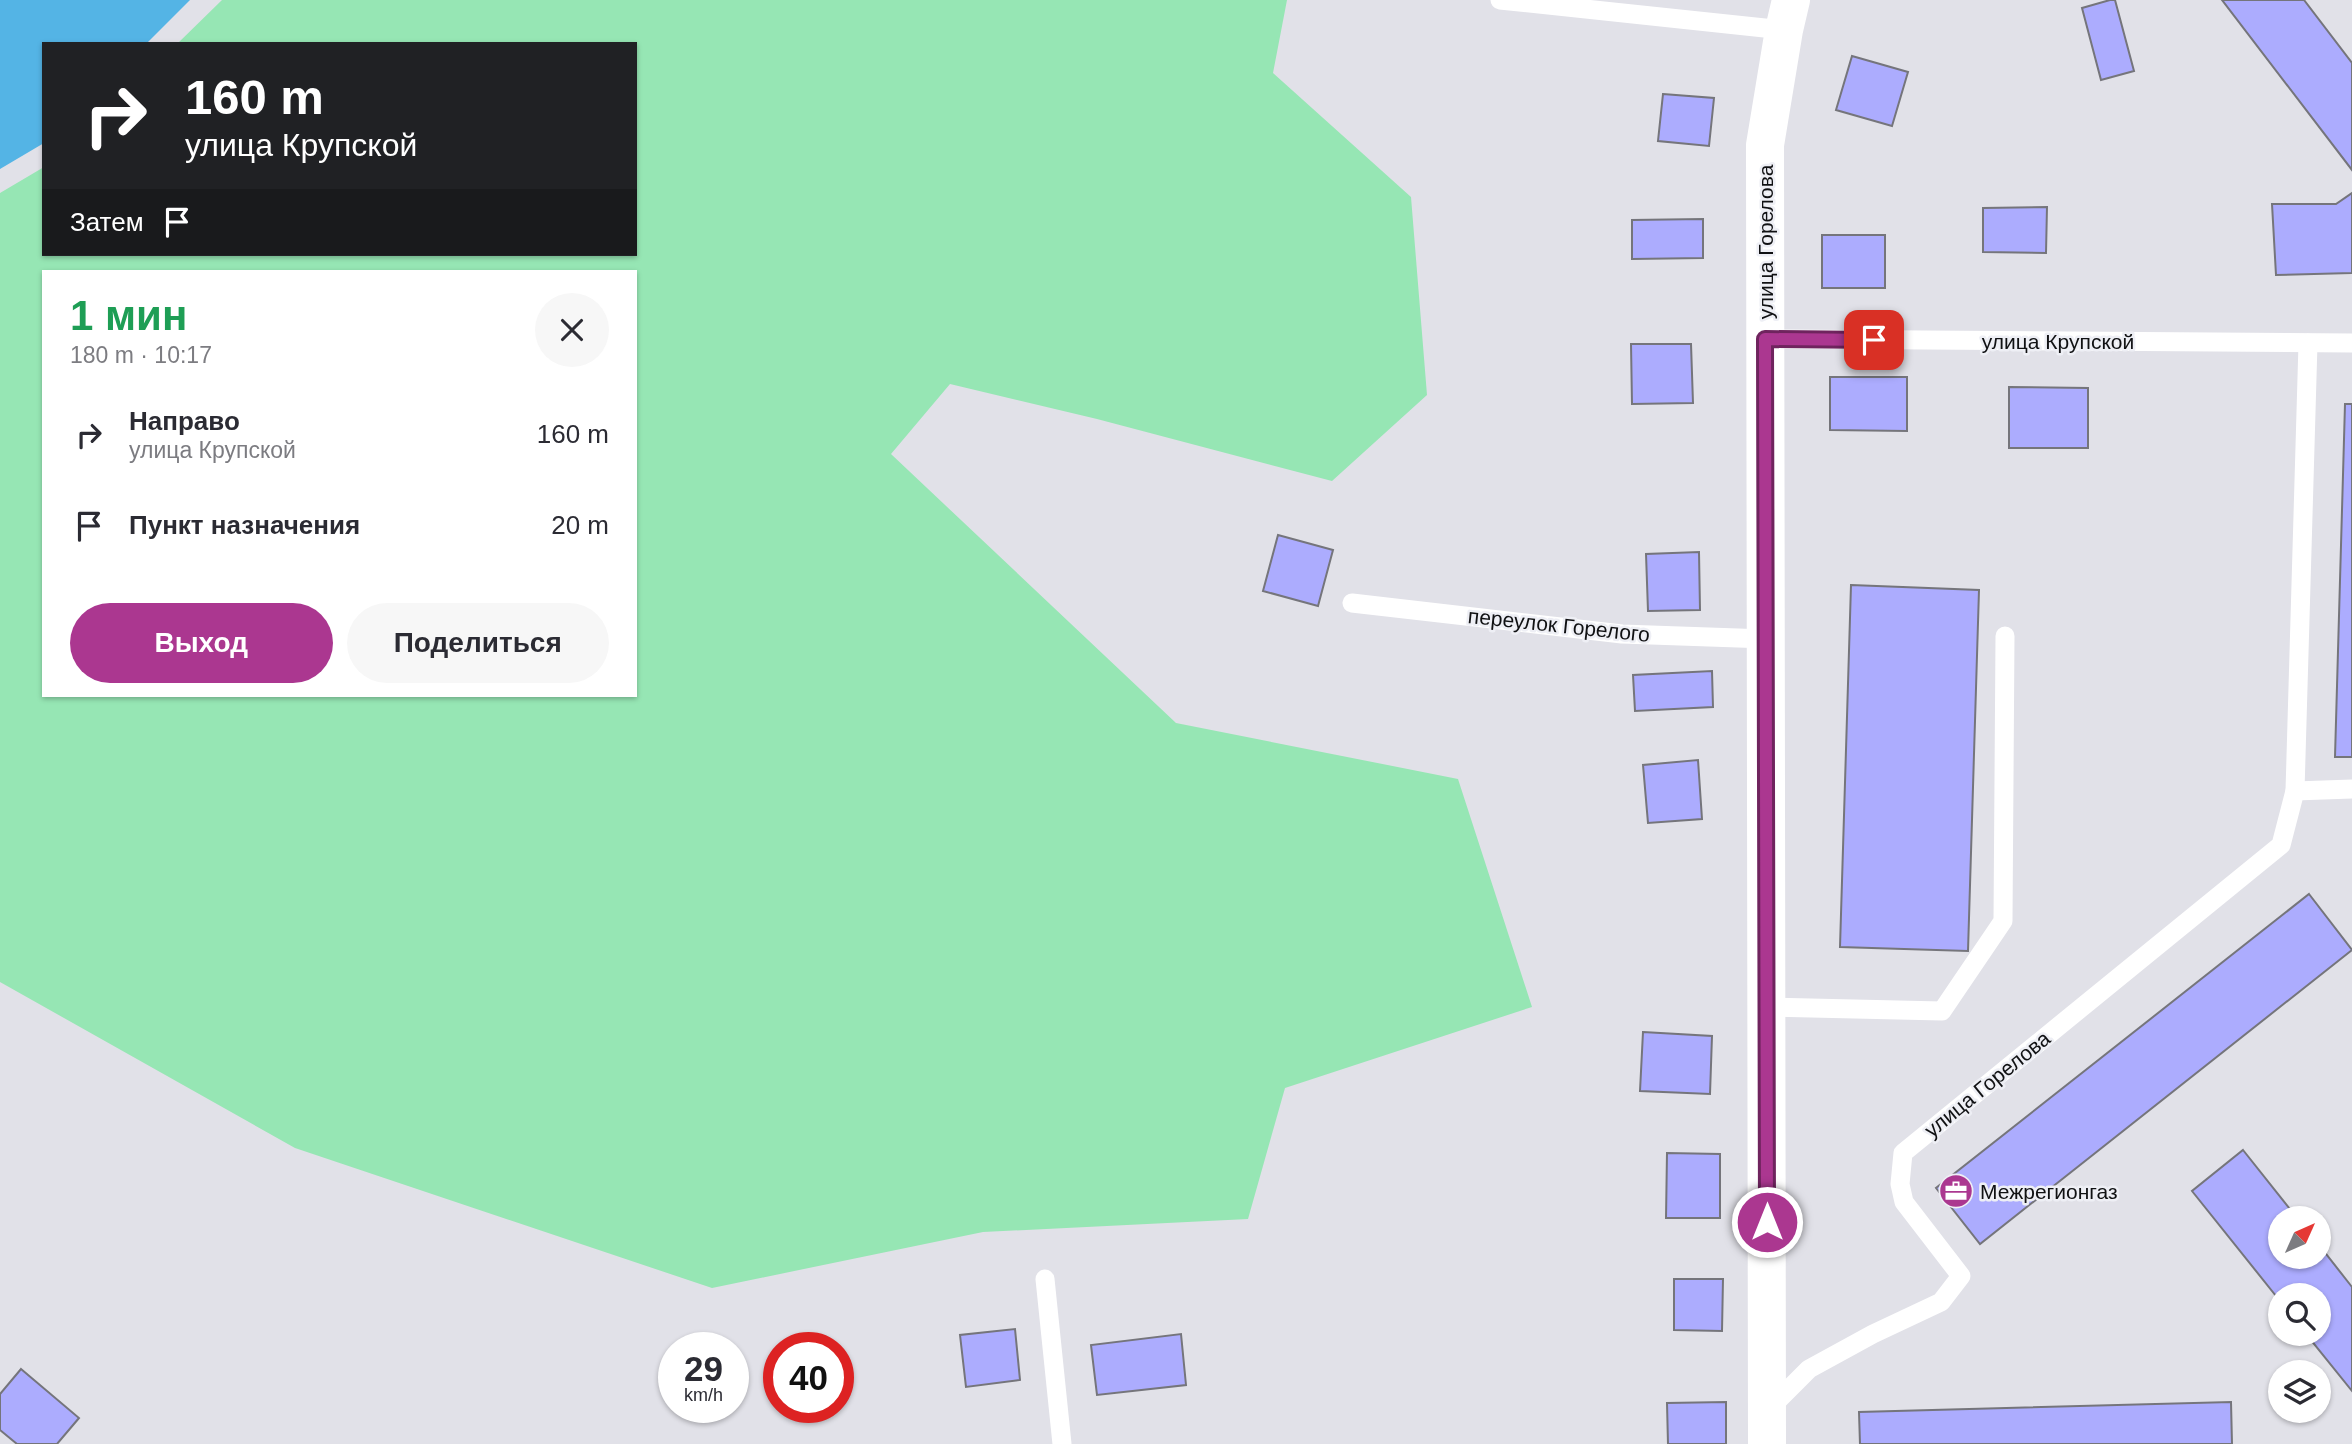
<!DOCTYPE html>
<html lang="ru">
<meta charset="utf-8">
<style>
body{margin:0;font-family:Helvetica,sans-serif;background:#f7f7f7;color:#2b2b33;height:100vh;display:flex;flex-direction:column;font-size:26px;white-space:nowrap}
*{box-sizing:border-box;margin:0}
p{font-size:23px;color:#7c7c81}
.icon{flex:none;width:38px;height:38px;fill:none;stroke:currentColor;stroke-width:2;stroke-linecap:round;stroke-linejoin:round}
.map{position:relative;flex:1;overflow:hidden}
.panel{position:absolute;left:42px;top:270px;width:595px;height:427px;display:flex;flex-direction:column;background:#fff;border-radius:0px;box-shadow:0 2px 5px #0004}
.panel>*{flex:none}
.banner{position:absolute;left:42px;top:42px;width:595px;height:214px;border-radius:0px;box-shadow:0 2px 5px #0004;background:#202124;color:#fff;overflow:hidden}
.needle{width:46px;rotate:45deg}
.controls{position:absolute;left:2268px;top:1206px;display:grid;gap:14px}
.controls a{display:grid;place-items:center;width:63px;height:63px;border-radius:50%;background:#fff;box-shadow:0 2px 5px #0004;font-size:35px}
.speed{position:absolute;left:658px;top:1332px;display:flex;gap:14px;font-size:35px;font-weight:700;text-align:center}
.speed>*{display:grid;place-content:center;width:91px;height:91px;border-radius:50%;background:#fff;box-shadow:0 2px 5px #0004;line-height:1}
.speed small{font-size:18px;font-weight:400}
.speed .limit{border:10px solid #d22;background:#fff;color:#111}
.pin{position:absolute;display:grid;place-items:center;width:60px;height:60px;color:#fff;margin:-30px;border-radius:14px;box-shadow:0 4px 10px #0006}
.me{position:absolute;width:77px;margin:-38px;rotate:0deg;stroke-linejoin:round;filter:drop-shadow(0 0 5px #0008)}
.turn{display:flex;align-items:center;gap:24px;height:147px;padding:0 28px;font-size:32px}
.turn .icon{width:91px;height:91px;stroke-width:2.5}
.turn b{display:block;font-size:49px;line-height:60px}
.then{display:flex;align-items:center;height:66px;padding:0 28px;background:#0003;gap:14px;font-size:26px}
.round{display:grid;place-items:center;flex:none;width:74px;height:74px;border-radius:37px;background:#f7f7f7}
.head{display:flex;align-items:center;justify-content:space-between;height:119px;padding:0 28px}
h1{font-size:42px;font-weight:700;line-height:52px;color:#1e9e55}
.primary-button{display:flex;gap:14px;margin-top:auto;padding:14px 28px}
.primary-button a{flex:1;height:80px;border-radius:42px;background:#ab3790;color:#fff;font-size:28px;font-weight:700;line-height:80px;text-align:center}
.primary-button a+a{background:#f7f7f7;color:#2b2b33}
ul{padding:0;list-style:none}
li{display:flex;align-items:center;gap:21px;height:91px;padding:0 28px}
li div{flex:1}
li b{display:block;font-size:26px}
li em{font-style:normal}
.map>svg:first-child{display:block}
.green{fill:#96e6b4;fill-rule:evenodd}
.water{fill:#54b4e5}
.building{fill:#acacfe;stroke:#75757b;stroke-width:2}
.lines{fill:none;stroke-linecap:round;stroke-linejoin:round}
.service{stroke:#fff;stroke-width:19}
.tertiary{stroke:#fff;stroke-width:38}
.route-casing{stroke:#6f245e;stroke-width:18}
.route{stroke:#ab3790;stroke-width:12}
.labels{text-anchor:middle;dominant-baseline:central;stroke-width:5;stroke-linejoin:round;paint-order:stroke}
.street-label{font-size:21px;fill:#101113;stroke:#eeeff5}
.poi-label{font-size:21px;fill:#101113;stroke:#eeeff5;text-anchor:start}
</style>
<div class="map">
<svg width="2352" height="1444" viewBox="0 0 2352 1444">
<rect width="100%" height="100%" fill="#e1e1e8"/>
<!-- green -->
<path class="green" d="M222,0H1287L1273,73L1411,197L1427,395L1332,481L1097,419L950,384L891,454L1176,723L1458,779L1532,1007L1285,1088L1248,1219L983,1232L712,1288L295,1148L0,982V193L44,167V254H635V44H177ZM44,271H635V695H44Z"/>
<!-- water -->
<polygon class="water" points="0,0 190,0 146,44 44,44 44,143 0,169"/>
<!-- building -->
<g class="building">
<polygon points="2110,0 2115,0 2134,71 2101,80 2082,8"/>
<polygon points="2222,0 2304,0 2352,63 2352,170"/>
<polygon points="1852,56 1908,72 1892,126 1836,110"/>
<polygon points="1663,94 1714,98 1709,146 1658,141"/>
<polygon points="2352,193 2352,273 2276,275 2272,204 2336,204"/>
<polygon points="2047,207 2046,253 1983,252 1983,208"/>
<polygon points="1703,219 1703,258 1632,259 1632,220"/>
<rect x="1822" y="235" width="63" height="53"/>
<polygon points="1631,344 1691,344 1693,403 1632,404"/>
<polygon points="1830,377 1907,377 1907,431 1830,430"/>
<polygon points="2009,387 2088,388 2088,448 2009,448"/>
<polygon points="2345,404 2352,404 2352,757 2335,757"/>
<polygon points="1278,535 1333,550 1318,606 1263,591"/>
<polygon points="1699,552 1700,610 1648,611 1646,554"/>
<polygon points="1851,585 1979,590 1968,951 1840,947"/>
<polygon points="1712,671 1713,707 1635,711 1633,675"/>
<polygon points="1698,760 1702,819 1648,823 1643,765"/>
<polygon points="2309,894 2352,950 1980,1244 1936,1188"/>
<polygon points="1643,1032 1712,1036 1710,1094 1640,1091"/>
<polygon points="2243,1150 2297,1218 2280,1218 2280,1256 2319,1256 2319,1245 2352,1287 2352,1391 2306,1334 2319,1334 2319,1295 2280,1295 2280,1301 2192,1191"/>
<polygon points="1667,1153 1720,1154 1720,1218 1666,1218"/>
<polygon points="1674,1279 1723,1279 1722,1331 1674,1330"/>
<polygon points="1015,1329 1020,1380 966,1387 960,1335"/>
<polygon points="1181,1334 1186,1385 1097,1395 1091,1345"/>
<polygon points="21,1369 79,1418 57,1444 17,1444 0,1430 0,1394"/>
<polygon points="1726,1402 1726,1444 1668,1444 1667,1403"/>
<polygon points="2231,1402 2232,1444 1860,1444 1859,1412"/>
</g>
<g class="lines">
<!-- service -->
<g class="service">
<polyline points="1500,0 1784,30"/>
<polyline points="1765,339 2352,343"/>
<polyline points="1352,603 1622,634 1767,639"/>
<polyline points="2295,791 2308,343"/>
<polyline points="1767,1007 1942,1011 2003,921 2005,636"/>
<polyline points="1045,1279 1062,1444"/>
<polyline points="1768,1410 1809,1369 1873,1334 1941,1302 1961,1276 1904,1202 1900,1184 1903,1153 2281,845 2295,791 2352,789"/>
</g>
<!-- tertiary -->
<polyline class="tertiary" points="1767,1444 1765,145 1784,30 1791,0"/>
</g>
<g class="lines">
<!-- route casing -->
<g class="route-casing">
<polyline id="route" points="1767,1222 1765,339 1874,340"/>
</g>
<!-- route -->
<use href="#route" class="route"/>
</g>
<!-- icons -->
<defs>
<g id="office-disc" transform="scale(1.75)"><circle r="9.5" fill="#ab3790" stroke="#eeeff5"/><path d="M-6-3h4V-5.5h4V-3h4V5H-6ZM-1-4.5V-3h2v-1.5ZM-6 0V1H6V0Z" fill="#fff"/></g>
</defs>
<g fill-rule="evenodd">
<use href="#office-disc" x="1956" y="1191"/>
</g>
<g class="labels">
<!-- street labels -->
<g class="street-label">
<text transform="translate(1765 242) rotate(-90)">улица Горелова</text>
<text x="2058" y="341">улица Крупской</text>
<text transform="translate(1559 625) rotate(6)">переулок Горелого</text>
<text transform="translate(1987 1084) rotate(-39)">улица Горелова</text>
</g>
<!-- poi labels -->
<g class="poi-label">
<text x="1980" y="1191">Межрегионгаз</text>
</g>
</g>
</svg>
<div class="controls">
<a><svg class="needle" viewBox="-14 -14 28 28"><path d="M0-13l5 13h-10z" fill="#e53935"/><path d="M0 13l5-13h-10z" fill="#7c7c81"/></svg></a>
<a><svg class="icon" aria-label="search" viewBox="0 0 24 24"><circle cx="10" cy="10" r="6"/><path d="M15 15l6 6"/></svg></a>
<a><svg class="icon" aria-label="layers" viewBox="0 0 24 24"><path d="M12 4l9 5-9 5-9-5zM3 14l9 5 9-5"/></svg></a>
</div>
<div class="speed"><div>29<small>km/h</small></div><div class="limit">40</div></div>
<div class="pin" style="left:1874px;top:340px;background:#d93025"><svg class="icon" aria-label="arrive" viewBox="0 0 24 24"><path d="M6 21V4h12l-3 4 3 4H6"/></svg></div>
<svg class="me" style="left:1767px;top:1222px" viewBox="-20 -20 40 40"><circle r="17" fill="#ab3790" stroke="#fff" stroke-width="3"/><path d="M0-11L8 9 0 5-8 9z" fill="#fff"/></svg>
<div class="banner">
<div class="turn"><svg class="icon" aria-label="right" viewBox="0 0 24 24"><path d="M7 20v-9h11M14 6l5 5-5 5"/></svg><div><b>160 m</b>улица Крупской</div></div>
<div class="then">Затем<svg class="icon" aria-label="arrive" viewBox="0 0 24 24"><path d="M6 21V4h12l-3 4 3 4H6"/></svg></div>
</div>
<section class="panel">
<div class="head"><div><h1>1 мин</h1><p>180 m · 10:17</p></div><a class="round"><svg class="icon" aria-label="close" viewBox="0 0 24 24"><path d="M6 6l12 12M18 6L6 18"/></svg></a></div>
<ul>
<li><svg class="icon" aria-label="right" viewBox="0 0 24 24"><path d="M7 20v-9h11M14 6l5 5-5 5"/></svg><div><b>Направо</b><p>улица Крупской</p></div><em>160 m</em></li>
<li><svg class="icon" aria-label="arrive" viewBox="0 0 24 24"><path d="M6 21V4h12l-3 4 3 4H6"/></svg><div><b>Пункт назначения</b></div><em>20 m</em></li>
</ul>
<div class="primary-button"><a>Выход</a><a>Поделиться</a></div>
</section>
</div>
